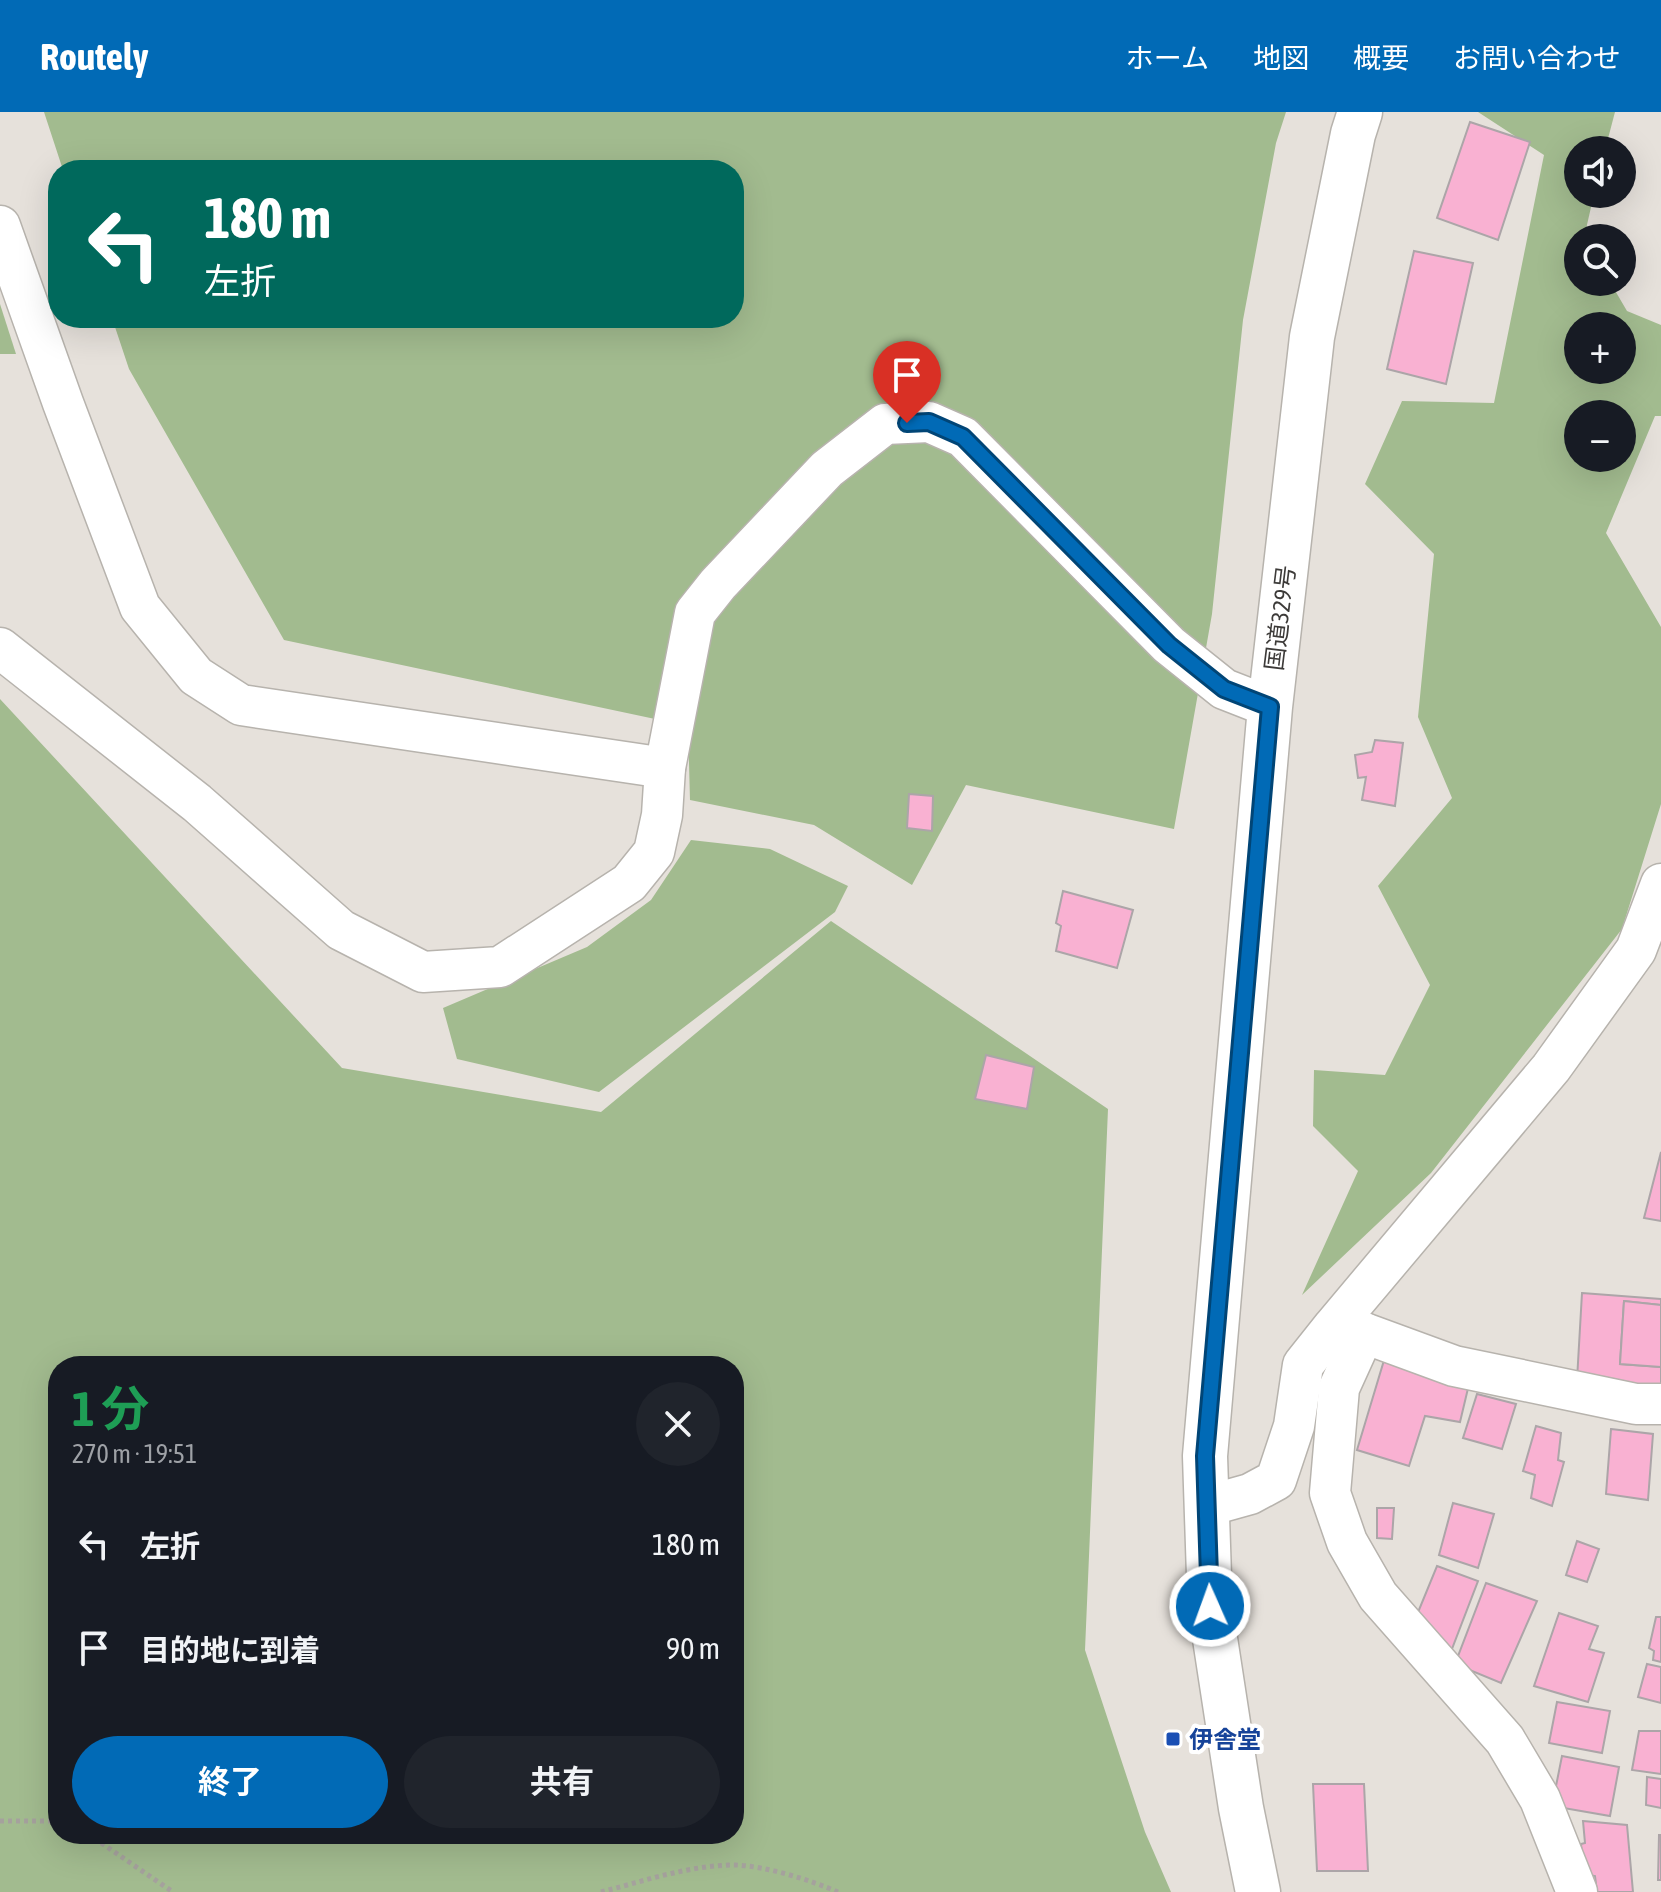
<!DOCTYPE html>
<html lang="ja">
<meta charset="utf-8">
<style>
body{margin:0;font-family:"Asap Condensed","Noto Sans JP",sans-serif;background:#20242c;color:#f1f3f6;height:100vh;display:flex;flex-direction:column;font-size:30px;white-space:nowrap}
*{box-sizing:border-box;margin:0}
p{font-size:26px;color:#9ea1a6}
.icon{flex:none;width:44px;height:44px;fill:none;stroke:currentColor;stroke-width:2;stroke-linecap:round;stroke-linejoin:round}
.map{position:relative;flex:1;overflow:hidden}
.details{position:absolute;left:48px;top:1244px;width:696px;height:488px;display:flex;flex-direction:column;background:#171b24;border-radius:32px;box-shadow:0 8px 32px #0002}
.details>*{flex:none}
.hud{position:absolute;left:48px;top:48px;width:696px;height:168px;border-radius:32px;box-shadow:0 8px 32px #0002;background:#00695c;color:#fff;overflow:hidden}
.buttons{position:absolute;left:1564px;top:24px;display:grid;gap:16px}
.buttons a{display:grid;place-items:center;width:72px;height:72px;border-radius:50%;background:#171b24;box-shadow:0 8px 32px #0002;font-size:40px}
.pin{position:absolute;display:grid;place-items:center;width:68px;height:68px;color:#fff;margin:-82px -34px;border-radius:50% 50% 50% 0;rotate:-45deg;box-shadow:0 0 8px #0007}
.pin .icon{rotate:45deg}
.me{position:absolute;width:88px;margin:-44px;rotate:358deg;stroke-linejoin:round;filter:drop-shadow(0 0 6px #0008)}
.turn{display:flex;align-items:center;gap:28px;height:168px;padding:0 24px;font-size:36px}
.turn .icon{width:104px;height:104px;stroke-width:2.5}
.turn b{display:block;font-size:56px;line-height:68px}
.round{display:grid;place-items:center;flex:none;width:84px;height:84px;border-radius:42px;background:#20242c}
.headline{display:flex;align-items:center;justify-content:space-between;height:136px;padding:0 24px}
h1{font-size:48px;font-weight:700;line-height:60px;color:#1e9e55}
.primary-button{display:flex;gap:16px;margin-top:auto;padding:16px 24px}
.primary-button a{flex:1;height:92px;border-radius:48px;background:#016ab6;color:#fff;font-size:32px;font-weight:700;line-height:92px;text-align:center}
.primary-button a+a{background:#20242c;color:#f1f3f6}
ul{padding:0;list-style:none}
li{display:flex;align-items:center;gap:24px;height:104px;padding:0 24px}
li div{flex:1}
li b{display:block;font-size:30px}
li em{font-style:normal}
header{display:flex;align-items:center;gap:48px;box-sizing:border-box;height:112px;padding:0 40px;background:#016ab6;color:#fff}
header strong{font-size:38px}
nav{display:flex;gap:44px;margin-inline-start:auto;font-size:28px}
.map>svg:first-child{display:block}
.green{fill:#a2bb8f;fill-rule:evenodd}
.building{fill:#f9b1d2;stroke:#aca5a8;stroke-width:2}
.lines{fill:none;stroke-linecap:round;stroke-linejoin:round}
.street-casing{stroke:#b7b3ad;stroke-width:43}
.highway-casing{stroke:#b7b3ad;stroke-width:47}
.path{stroke:#a5a19d;stroke-width:5;stroke-dasharray:4 4;stroke-linecap:butt}
.street{stroke:#fff;stroke-width:40}
.highway{stroke:#fff;stroke-width:44}
.route-casing{stroke:#014576;stroke-width:20}
.route{stroke:#016ab6;stroke-width:14}
.transit-dot{fill:#1a4fb4;stroke:#fff;stroke-width:3}
.labels{text-anchor:middle;dominant-baseline:central;stroke-width:8;stroke-linejoin:round;paint-order:stroke}
.street-label{font-size:24px;fill:#3d3b39;stroke:#fff}
.transit-label{font-size:24px;font-weight:bold;fill:#164399;stroke:#fff;text-anchor:start}
</style>
<header>
<strong>Routely</strong>
<nav><a>ホーム</a><a>地図</a><a>概要</a><a>お問い合わせ</a></nav>
</header>
<div class="map">
<svg width="1661" height="1780" viewBox="0 0 1661 1780">
<rect width="100%" height="100%" fill="#e6e1db"/>
<!-- green -->
<g class="green">
<polygon points="44,0 1286,0 1276,31 1243,208 1212,502 1174,717 966,673 912,773 814,713 690,688 688,614 284,528 129,257 112,206 734,206 734,58 63,58"/>
<path d="M1478,0H1615L1605,38H1578V82H1594L1584,126H1578V170H1610L1627,199L1661,213V304H1655L1606,421L1661,515V692L1622,817L1431,1061L1302,1183L1358,1059L1313,1014L1314,958L1385,963L1430,873L1378,774L1452,686L1418,605L1434,442L1365,372L1402,289L1494,291L1544,43ZM1578,214H1622V258H1578ZM1578,302H1622V346H1578Z"/>
<polygon points="0,192 16,242 0,242"/>
<path d="M0,587L342,956L601,1000L831,809L1108,997L1085,1538L1145,1720L1171,1780H0ZM58,1254H734V1722H58Z"/>
<polygon points="691,728 770,737 848,774 835,800 599,980 457,947 443,896 587,835 651,788"/>
</g>
<!-- building -->
<g class="building">
<polygon points="1470,10 1530,30 1498,128 1437,106"/>
<polygon points="1414,139 1473,151 1446,272 1387,257"/>
<polygon points="1375,628 1403,631 1395,694 1362,688 1366,665 1358,666 1355,643 1372,640"/>
<polygon points="909,682 933,684 932,719 907,716"/>
<polygon points="1063,779 1133,798 1117,856 1056,839 1061,814 1056,811"/>
<polygon points="986,943 1034,955 1027,997 975,987"/>
<polygon points="1661,1040 1661,1109 1644,1106"/>
<polygon points="1582,1181 1661,1187 1661,1193 1624,1189 1620,1252 1661,1255 1661,1277 1577,1268"/>
<polygon points="1624,1189 1661,1193 1661,1255 1620,1252"/>
<polygon points="1385,1245 1470,1268 1460,1310 1425,1304 1409,1354 1357,1338"/>
<polygon points="1477,1282 1516,1292 1502,1337 1463,1326"/>
<polygon points="1536,1314 1561,1321 1558,1348 1564,1350 1552,1394 1531,1386 1535,1363 1523,1359"/>
<polygon points="1611,1317 1653,1322 1648,1388 1606,1382"/>
<polygon points="1453,1391 1494,1402 1478,1456 1439,1443"/>
<polygon points="1377,1396 1394,1396 1392,1427 1377,1426"/>
<polygon points="1577,1429 1599,1437 1587,1470 1566,1463"/>
<polygon points="1437,1454 1478,1469 1450,1542 1414,1510"/>
<polygon points="1486,1471 1537,1489 1501,1571 1455,1552"/>
<polygon points="1559,1501 1598,1514 1589,1537 1604,1541 1588,1590 1534,1574"/>
<polygon points="1656,1505 1661,1505 1661,1550 1653,1548 1654,1539 1649,1536"/>
<polygon points="1647,1552 1661,1555 1661,1591 1638,1585"/>
<polygon points="1557,1590 1610,1599 1602,1641 1549,1631"/>
<polygon points="1639,1619 1661,1619 1661,1662 1632,1658"/>
<polygon points="1562,1644 1619,1655 1610,1704 1552,1694"/>
<polygon points="1647,1665 1661,1667 1661,1696 1646,1693"/>
<polygon points="1313,1672 1364,1672 1368,1759 1317,1759"/>
<polygon points="1583,1709 1627,1713 1633,1780 1597,1780 1595,1764 1584,1762 1581,1732 1585,1731"/>
<polygon points="1659,1723 1661,1723 1661,1768 1658,1768"/>
</g>
<g class="lines">
<!-- street casing -->
<g class="street-casing">
<g id="street">
<polyline points="0,114 63,291 140,495 196,564 241,593 665,656"/>
<polyline points="0,536 197,691 341,818 423,860 500,855 629,771 654,740 662,703 665,656 695,501 718,472 827,357 885,312 929,310 963,325 1169,533 1224,577 1270,595"/>
<polyline points="1337,1215 1364,1221 1454,1254 1636,1292 1661,1292"/>
<polyline points="1364,1221 1339,1276 1330,1381 1347,1430 1378,1484 1505,1628 1540,1687 1577,1780"/>
<polyline points="1207,1394 1250,1382 1276,1368 1294,1314 1303,1253 1334,1214 1551,956 1636,838 1661,772"/>
</g>
</g>
<!-- highway casing -->
<g class="highway-casing">
<polyline id="highway" points="1258,1780 1241,1696 1210,1494 1205,1344 1270,595 1312,225 1353,22 1360,0"/>
</g>
<!-- path -->
<g class="path">
<polyline points="0,1709 58,1709"/>
<polyline points="88,1722 173,1780"/>
<path d="M601,1780C644,1769 690,1753 735,1753C766,1754 810,1768 838,1780"/>
</g>
<!-- street -->
<use href="#street" class="street"/>
<!-- highway -->
<use href="#highway" class="highway"/>
</g>
<g class="lines">
<!-- route casing -->
<g class="route-casing">
<polyline id="route" points="907,311 929,310 963,325 1169,533 1224,577 1270,595 1205,1344 1210,1494"/>
</g>
<!-- route -->
<use href="#route" class="route"/>
</g>
<!-- markers -->
<rect class="transit-dot" x="1165" y="1619" width="16" height="16" rx="4"/>
<g class="labels">
<!-- street labels -->
<g class="street-label">
<text transform="translate(1280 506) rotate(-83)">国道329号</text>
</g>
<!-- transit labels -->
<g class="transit-label">
<text x="1189" y="1627">伊舎堂</text>
</g>
</g>
</svg>
<div class="buttons">
<a><svg class="icon" aria-label="sound" viewBox="0 0 24 24"><path d="M4 9h4l5-4v14l-5-4H4zM17 9q2 3 0 6"/></svg></a>
<a><svg class="icon" aria-label="search" viewBox="0 0 24 24"><circle cx="10" cy="10" r="6"/><path d="M15 15l6 6"/></svg></a>
<a>+</a>
<a>−</a>
</div>
<div class="pin" style="left:907px;top:311px;background:#d93025"><svg class="icon" aria-label="arrive" viewBox="0 0 24 24"><path d="M6 21V4h12l-3 4 3 4H6"/></svg></div>
<svg class="me" style="left:1210px;top:1494px" viewBox="-20 -20 40 40"><circle r="17" fill="#016ab6" stroke="#fff" stroke-width="3"/><path d="M0-11L8 9 0 5-8 9z" fill="#fff"/></svg>
<div class="hud">
<div class="turn"><svg class="icon" aria-label="left" viewBox="0 0 24 24"><path d="M17 20v-9H6M10 6l-5 5 5 5"/></svg><div><b>180 m</b>左折</div></div>
</div>
<section class="details">
<div class="headline"><div><h1>1 分</h1><p>270 m · 19:51</p></div><a class="round"><svg class="icon" aria-label="close" viewBox="0 0 24 24"><path d="M6 6l12 12M18 6L6 18"/></svg></a></div>
<ul>
<li><svg class="icon" aria-label="left" viewBox="0 0 24 24"><path d="M17 20v-9H6M10 6l-5 5 5 5"/></svg><div><b>左折</b></div><em>180 m</em></li>
<li><svg class="icon" aria-label="arrive" viewBox="0 0 24 24"><path d="M6 21V4h12l-3 4 3 4H6"/></svg><div><b>目的地に到着</b></div><em>90 m</em></li>
</ul>
<div class="primary-button"><a>終了</a><a>共有</a></div>
</section>
</div>
